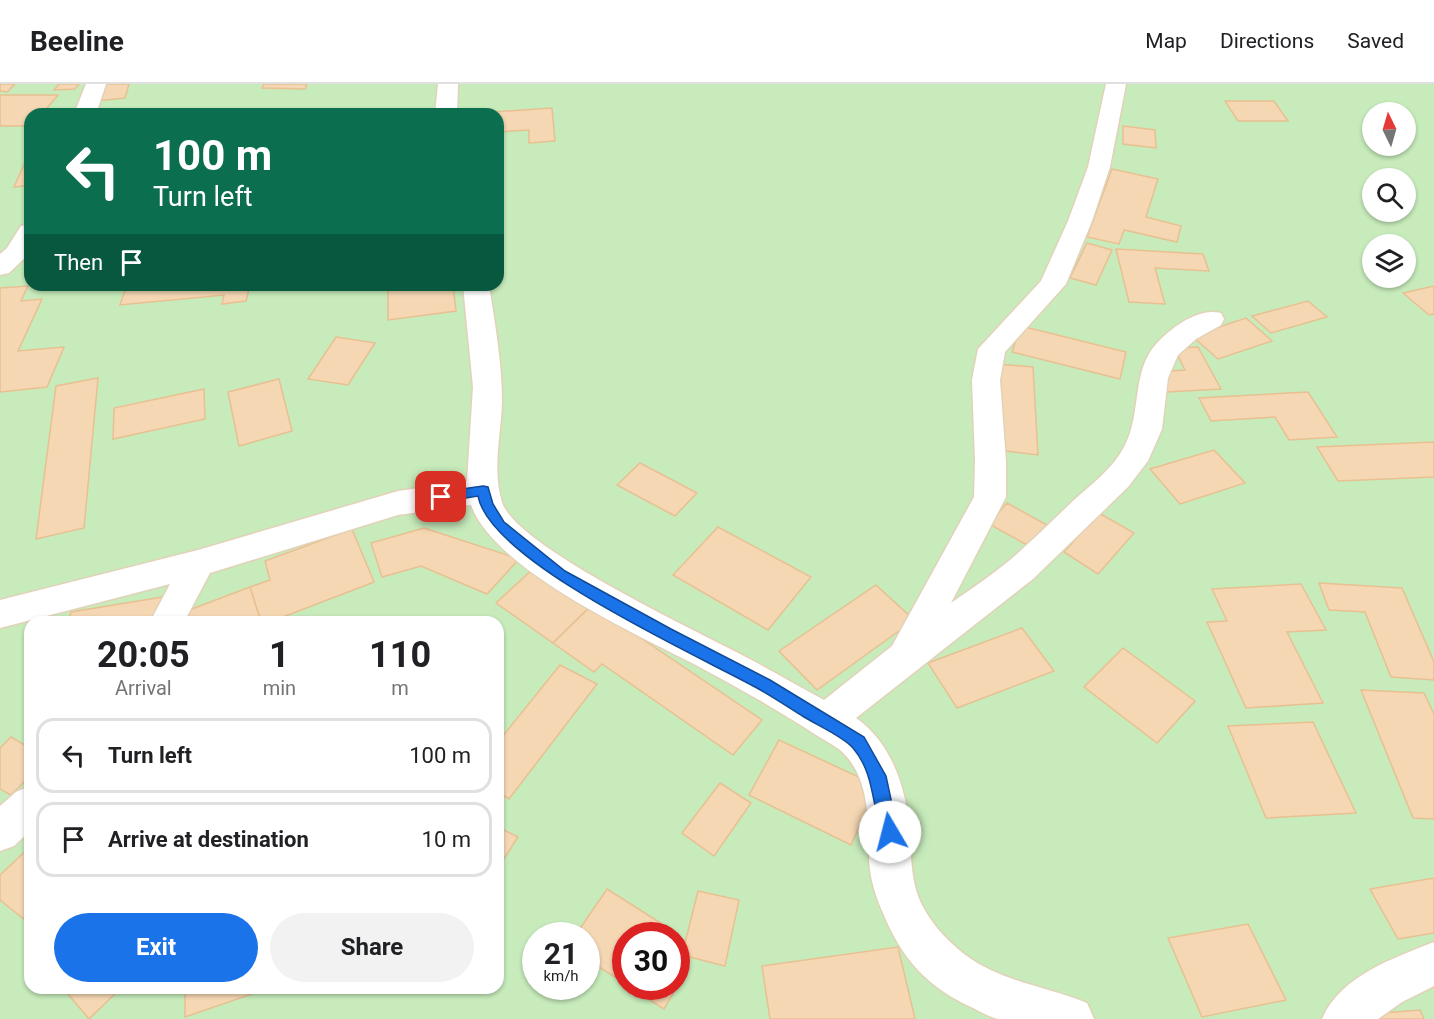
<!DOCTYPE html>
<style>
body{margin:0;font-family:Roboto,sans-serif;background:#f2f2f2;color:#202124;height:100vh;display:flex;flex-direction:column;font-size:22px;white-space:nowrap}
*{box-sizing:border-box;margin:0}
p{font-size:20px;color:#757577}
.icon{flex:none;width:33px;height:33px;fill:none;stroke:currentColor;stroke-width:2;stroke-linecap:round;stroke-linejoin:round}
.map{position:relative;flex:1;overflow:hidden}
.side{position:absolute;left:24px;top:532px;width:480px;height:378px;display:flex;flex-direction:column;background:#fff;border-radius:18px;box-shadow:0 2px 4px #0004}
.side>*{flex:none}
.hud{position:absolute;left:24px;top:24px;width:480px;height:183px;border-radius:18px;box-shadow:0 2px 4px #0004;background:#0b6e4f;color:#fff;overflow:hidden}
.needle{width:39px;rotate:355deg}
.buttons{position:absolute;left:1362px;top:18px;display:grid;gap:12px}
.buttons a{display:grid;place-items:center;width:54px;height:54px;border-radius:50%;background:#fff;box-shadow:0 2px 4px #0004;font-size:30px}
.speed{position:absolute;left:522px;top:838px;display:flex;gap:12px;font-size:30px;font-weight:700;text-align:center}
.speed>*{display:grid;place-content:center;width:78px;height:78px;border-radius:50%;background:#fff;box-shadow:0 2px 4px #0004;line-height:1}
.speed small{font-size:15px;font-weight:400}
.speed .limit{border:9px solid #d22;background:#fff;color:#111}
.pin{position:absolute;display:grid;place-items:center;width:51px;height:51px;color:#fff;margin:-26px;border-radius:12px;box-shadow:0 3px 9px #0006}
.me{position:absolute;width:66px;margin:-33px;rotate:352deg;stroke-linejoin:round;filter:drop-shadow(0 0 4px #0008)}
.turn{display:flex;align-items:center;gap:21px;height:126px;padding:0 30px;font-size:27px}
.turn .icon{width:78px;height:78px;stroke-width:2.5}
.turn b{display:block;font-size:42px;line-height:51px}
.then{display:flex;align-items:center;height:57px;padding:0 30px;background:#0003;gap:12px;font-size:22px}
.eta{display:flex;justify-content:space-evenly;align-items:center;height:102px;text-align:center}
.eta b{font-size:36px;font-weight:700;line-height:42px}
.cta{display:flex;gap:12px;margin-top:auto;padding:12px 30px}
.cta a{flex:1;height:69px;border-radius:36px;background:#1a73e8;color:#fff;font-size:24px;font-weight:700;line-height:69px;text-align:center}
.cta a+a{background:#f2f2f2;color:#202124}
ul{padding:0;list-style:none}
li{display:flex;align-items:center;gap:18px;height:75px;margin:0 12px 9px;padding:0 18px;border:3px solid #e0e0e0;border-radius:18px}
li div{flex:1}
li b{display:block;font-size:22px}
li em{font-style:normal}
header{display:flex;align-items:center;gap:36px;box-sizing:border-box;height:84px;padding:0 30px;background:#fff;border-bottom:2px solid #e0e0e0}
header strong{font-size:28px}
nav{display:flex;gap:33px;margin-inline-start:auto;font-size:21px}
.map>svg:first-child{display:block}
.green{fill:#c7ebbb;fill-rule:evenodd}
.building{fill:#f5d7b3;stroke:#e8c092;stroke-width:1.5}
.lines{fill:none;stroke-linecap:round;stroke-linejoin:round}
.minor-casing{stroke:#e2d2b9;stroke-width:3}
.minor{fill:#fff;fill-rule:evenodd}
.route{fill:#1a73e8;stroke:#114b97;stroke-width:1.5}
</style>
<header>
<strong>Beeline</strong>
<nav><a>Map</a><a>Directions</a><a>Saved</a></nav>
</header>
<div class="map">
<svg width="1434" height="935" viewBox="0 0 1434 935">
<rect width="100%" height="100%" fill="#fef6dd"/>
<!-- green -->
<path class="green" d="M0,0H1434V935H0ZM1372,28H1406V62H1372ZM30,30H498V201H30ZM1372,94H1406V128H1372ZM1372,160H1406V194H1372ZM30,538H498V904H30ZM536,852H586V903H536ZM626,852H676V903H626Z"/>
<!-- building -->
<g class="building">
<polygon points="0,0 15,0 7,8 0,7"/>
<polygon points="59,0 79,0 75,5 54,6"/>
<polygon points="102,0 129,0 125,14 96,17"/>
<polygon points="264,0 307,0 305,5 262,4"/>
<polygon points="0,11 58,11 42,30 30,30 30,42 0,42"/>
<polygon points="1225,17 1274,17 1288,37 1238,37"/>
<polygon points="552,24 555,57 529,59 529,46 498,48 498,30 463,30"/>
<polygon points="1123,42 1155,46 1156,64 1123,60"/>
<polygon points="30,67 30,101 14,103"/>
<polygon points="1112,85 1158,95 1146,133 1181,142 1177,158 1124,146 1119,160 1087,153"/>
<polygon points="1087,159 1112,166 1096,201 1070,194"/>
<polygon points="1116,165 1203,170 1209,187 1155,184 1165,220 1129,218"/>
<polygon points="127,201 250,201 246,217 222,220 224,211 120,221"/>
<polygon points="423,201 453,201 456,227 388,236 388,206"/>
<polygon points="28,202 21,217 42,215 18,267 64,263 47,303 0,308 0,204"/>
<polygon points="1434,202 1434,230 1429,231 1403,209"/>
<polygon points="1308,217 1327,233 1271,249 1252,232"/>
<polygon points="1246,234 1272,257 1218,275 1192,252"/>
<polygon points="1021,242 1126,268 1120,295 1012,268"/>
<polygon points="336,253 375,259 348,301 308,295"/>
<polygon points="1198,263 1221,305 1167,308 1156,288 1185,286 1174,264"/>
<polygon points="997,280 1033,283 1038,371 998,366"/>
<polygon points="98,294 84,444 36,455 56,302"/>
<polygon points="279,295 292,347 239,362 228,308"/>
<polygon points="204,305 205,335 113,355 114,324"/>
<polygon points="1308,308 1337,353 1289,356 1275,333 1211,337 1199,314"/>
<polygon points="1434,358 1434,393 1338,397 1317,363"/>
<polygon points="1214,366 1245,399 1180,420 1150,385"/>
<polygon points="640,379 697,409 675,432 617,401"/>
<polygon points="1007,419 1047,441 1029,462 989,440"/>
<polygon points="1099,429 1134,449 1098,490 1064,468"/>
<polygon points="718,443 811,493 768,546 673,491"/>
<polygon points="424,444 519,475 487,510 421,482 382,493 371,459"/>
<polygon points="352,445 374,498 270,538 261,538 250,503 270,496 265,477"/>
<polygon points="535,483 592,521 553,559 496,519"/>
<polygon points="1319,499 1402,504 1434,578 1434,596 1391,593 1365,528 1329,526"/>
<polygon points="1301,500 1326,546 1287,548 1323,619 1246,624 1207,538 1227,537 1212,505"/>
<polygon points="876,501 914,536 817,606 779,567"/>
<polygon points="250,503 261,538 178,538 176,531"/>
<polygon points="175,511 157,538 69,538 71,528"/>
<polygon points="592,521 762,636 733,671 602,580 594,588 553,559"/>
<polygon points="1022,544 1054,587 957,624 928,579"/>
<polygon points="1123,564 1195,617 1157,659 1084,603"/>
<polygon points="560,581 597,600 509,715 498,708 498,658"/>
<polygon points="1361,606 1424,609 1434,630 1434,735 1413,734"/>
<polygon points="1313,638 1356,729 1266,734 1228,642"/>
<polygon points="11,653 30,664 30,692 11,711 0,705 0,664"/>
<polygon points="779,656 878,702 851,761 749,711"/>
<polygon points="720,699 751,719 714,772 682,749"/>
<polygon points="498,743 518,753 498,784"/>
<polygon points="30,763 30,840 0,816 0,791"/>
<polygon points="1434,794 1434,849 1398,855 1370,805"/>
<polygon points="607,805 678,850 676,853 626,852 626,900 586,875 586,852 575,852"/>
<polygon points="698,807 739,816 725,882 682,871"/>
<polygon points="1248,840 1286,916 1202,933 1168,854"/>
<polygon points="898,863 915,935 770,935 762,882"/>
<polygon points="676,877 688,884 664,925 629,903 676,903"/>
<polygon points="63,904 121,904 89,935"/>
<polygon points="185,904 269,904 185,933"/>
<polygon points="1420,926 1424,935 1371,935 1369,930"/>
</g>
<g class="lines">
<!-- minor casing -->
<g class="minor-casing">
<g id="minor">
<polygon points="86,0 106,0 96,30 74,30"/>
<polygon points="438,0 458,0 457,30 435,30"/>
<path d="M1106,0H1126L1110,83L1092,137L1066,200L1005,268L1000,296L1006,377V413L951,519C971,505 992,491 1010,476C1032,457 1053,436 1074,416C1092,400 1113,384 1124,363C1142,331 1131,286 1157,259C1172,243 1199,223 1221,229L1224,235L1221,241L1196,255L1178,271L1168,294L1162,345L1148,377L1128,403L1033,495L856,634C893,660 907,707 910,751C911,771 911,790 917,809C925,833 945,855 964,870C1001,898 1046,902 1087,919L1094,935C1071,935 1048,935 1026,935C1017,935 1007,935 998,935C990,933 981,928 973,924C927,903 902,875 883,829C875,811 869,791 869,772C868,735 870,692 840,666C831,659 822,655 813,649C775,624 733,601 692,579C632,548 494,485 471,421L398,431L210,489L184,538H150L170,500L0,544V516L198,466L398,407L467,397L473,303L463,201H489C495,240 502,279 502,318C501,351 492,386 502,418C515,462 695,546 740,570C769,585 796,601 824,616L892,562L974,413L975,377L972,296L978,265L1041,197L1068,137L1088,83Z"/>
<polygon points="30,140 30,169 9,189 0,191 0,170 7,164 21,142"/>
<polygon points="30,702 30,747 14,762 0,767 0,722 16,708"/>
<path d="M1434,858V902L1402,918L1378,935H1322C1340,892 1394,874 1434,858Z"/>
</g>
</g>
<!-- minor -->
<use href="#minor" class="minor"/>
</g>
<!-- route -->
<path class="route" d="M483,402L488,403L493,420L504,438L565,487L671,545L770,596L864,653L886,692L898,748L895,754L890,756L884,754C871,724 876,691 853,664C844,653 817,641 804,633C788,623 773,613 757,604C697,571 490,478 478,412L441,418L434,413L441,408Z"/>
</svg>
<div class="buttons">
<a><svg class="needle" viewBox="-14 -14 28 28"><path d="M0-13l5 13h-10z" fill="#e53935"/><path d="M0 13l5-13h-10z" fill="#757577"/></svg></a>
<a><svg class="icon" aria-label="search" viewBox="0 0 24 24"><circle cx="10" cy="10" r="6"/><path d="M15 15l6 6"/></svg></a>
<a><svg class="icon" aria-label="layers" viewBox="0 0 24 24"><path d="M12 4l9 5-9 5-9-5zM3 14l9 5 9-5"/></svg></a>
</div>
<div class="speed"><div>21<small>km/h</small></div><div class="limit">30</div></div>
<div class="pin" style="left:441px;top:413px;background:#d93025"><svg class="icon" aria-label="arrive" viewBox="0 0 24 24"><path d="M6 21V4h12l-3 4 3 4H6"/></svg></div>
<svg class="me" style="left:890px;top:748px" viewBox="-20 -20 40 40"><circle r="19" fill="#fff"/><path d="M0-13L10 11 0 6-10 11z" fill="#1a73e8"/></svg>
<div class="hud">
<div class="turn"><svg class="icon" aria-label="left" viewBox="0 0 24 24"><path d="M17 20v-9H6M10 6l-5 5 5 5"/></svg><div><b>100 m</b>Turn left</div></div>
<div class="then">Then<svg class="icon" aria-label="arrive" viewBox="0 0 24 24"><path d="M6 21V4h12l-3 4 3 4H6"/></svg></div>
</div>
<section class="side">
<div class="eta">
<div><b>20:05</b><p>Arrival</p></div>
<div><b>1</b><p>min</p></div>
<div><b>110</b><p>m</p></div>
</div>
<ul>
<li><svg class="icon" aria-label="left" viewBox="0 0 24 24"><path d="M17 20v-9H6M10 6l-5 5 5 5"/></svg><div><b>Turn left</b></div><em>100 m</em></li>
<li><svg class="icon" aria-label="arrive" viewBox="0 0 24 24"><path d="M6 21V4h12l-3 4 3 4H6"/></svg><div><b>Arrive at destination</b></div><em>10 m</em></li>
</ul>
<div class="cta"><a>Exit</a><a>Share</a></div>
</section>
</div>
